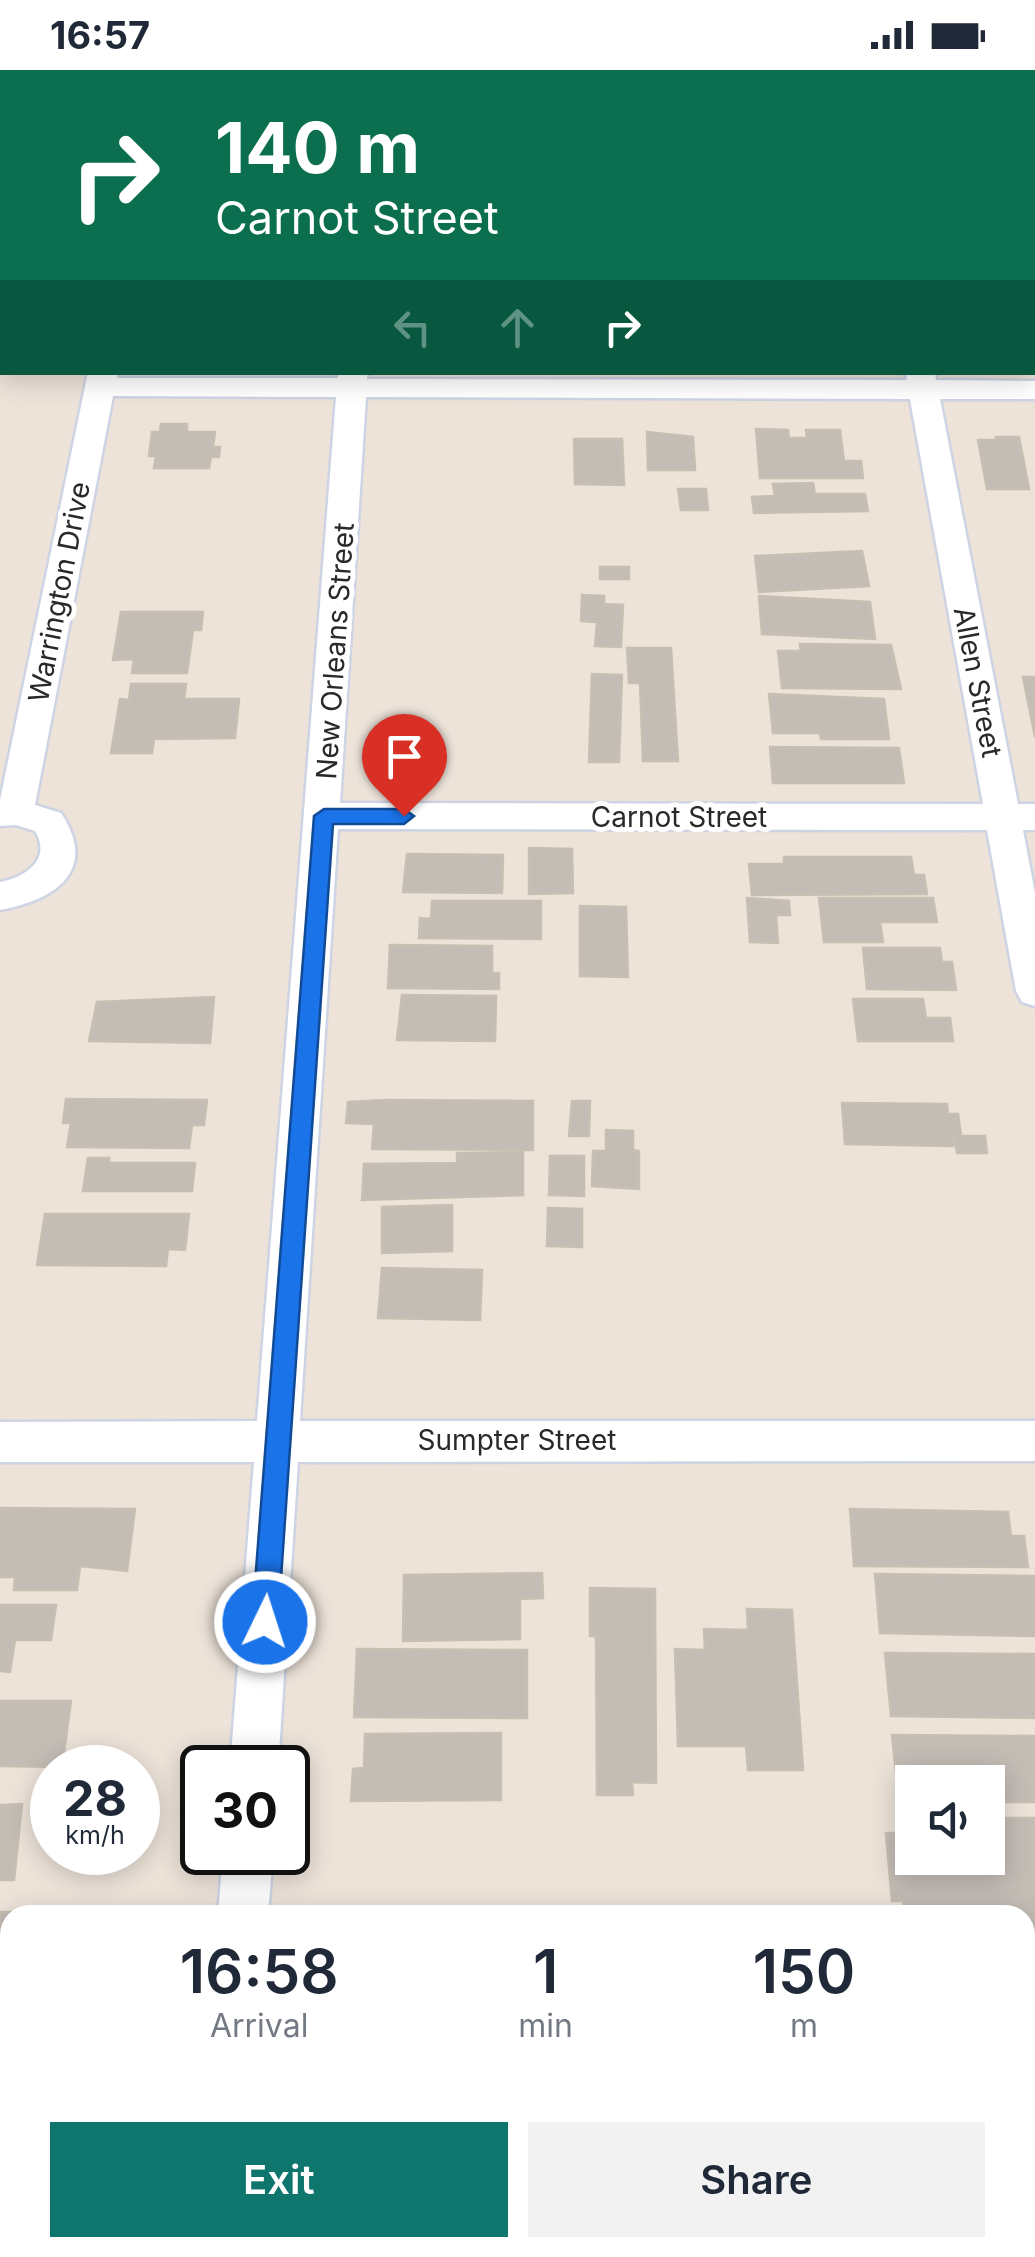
<!DOCTYPE html>
<style>
body{margin:0;font-family:Inter,sans-serif;background:#f2f2f3;color:#1f2937;height:100vh;display:flex;flex-direction:column;font-size:38px;white-space:nowrap}
*{box-sizing:border-box;margin:0}
p{font-size:32px;color:#747a83}
.icon{flex:none;width:55px;height:55px;fill:none;stroke:currentColor;stroke-width:2;stroke-linecap:round;stroke-linejoin:round}
.map{position:relative;flex:1;overflow:hidden}
.sheet{position:absolute;left:0px;top:1835px;width:1035px;height:352px;display:flex;flex-direction:column;background:#fff;border-radius:30px 30px 0 0;box-shadow:0 5px 25px #0003}
.sheet>*{flex:none}
.top-card{position:absolute;left:0px;top:0px;width:1035px;height:305px;box-shadow:0 5px 25px #0003;background:#0b6e4f;color:#fff;overflow:hidden}
.tools{position:absolute;left:895px;top:1695px;display:grid;gap:20px}
.tools a{display:grid;place-items:center;width:110px;height:110px;border-radius:0px;background:#fff;box-shadow:0 5px 25px #0003;font-size:50px}
.speed{position:absolute;left:30px;top:1675px;display:flex;gap:20px;font-size:50px;font-weight:700;text-align:center}
.speed>*{display:grid;place-content:center;width:130px;height:130px;border-radius:50%;background:#fff;box-shadow:0 5px 25px #0003;line-height:1}
.speed small{font-size:25px;font-weight:400}
.speed .limit{border:5px solid #111;border-radius:15px;background:#fff;color:#111}
.pin{position:absolute;display:grid;place-items:center;width:85px;height:85px;color:#fff;margin:-102px -42px;border-radius:50% 50% 50% 0;rotate:-45deg;box-shadow:0 0 10px #0007}
.pin .icon{rotate:45deg}
.me{position:absolute;width:110px;margin:-55px;rotate:4deg;stroke-linejoin:round;filter:drop-shadow(0 0 8px #0008)}
.turn{display:flex;align-items:center;gap:35px;height:210px;padding:0 50px;font-size:45px}
.turn .icon{width:130px;height:130px;stroke-width:2.5}
.turn b{display:block;font-size:70px;line-height:85px}
.lanes{display:flex;align-items:center;height:95px;padding:0 50px;background:#0003;justify-content:center;gap:50px;direction:ltr}
.lanes .off{opacity:.35}
.eta{display:flex;justify-content:space-evenly;align-items:center;height:170px;text-align:center}
.eta b{font-size:60px;font-weight:600;line-height:70px}
.cta{display:flex;gap:20px;margin-top:auto;padding:20px 50px}
.cta a{flex:1;height:115px;border-radius:0px;background:#0f766e;color:#fff;font-size:40px;font-weight:600;line-height:115px;text-align:center}
.cta a+a{background:#f2f2f3;color:#1f2937}
.status{display:flex;justify-content:space-between;align-items:center;height:70px;padding:0 50px;background:#fff;direction:ltr}
.status svg{height:28px;fill:currentColor}
.map>svg:first-child{display:block}
.building{fill:#c4bdb6;stroke:#c8bfb3;stroke-width:2.5}
.lines{fill:none;stroke-linecap:round;stroke-linejoin:round}
.minor-casing{stroke:#ced4e4;stroke-width:5}
.tertiary-casing{stroke:#ced4e4;stroke-width:5}
.minor{fill:#fff;fill-rule:evenodd}
.tertiary{fill:#fff;fill-rule:evenodd}
.route{fill:#1a73e8;stroke:#114b97;stroke-width:2.5}
.labels{text-anchor:middle;dominant-baseline:central;stroke-width:10;stroke-linejoin:round;paint-order:stroke}
.street-label{font-size:28px;fill:#292929;stroke:#fff}
</style>
<div class="status"><b>16:57</b><svg viewBox="0 0 49 12"><path d="M0 12V9h3v3zM5 12V6h3v6zM10 12V3h3v9zM15 12V0h3v12zM26 1h20v11H26zM47 4h2v5h-2z"/></svg></div>
<div class="map">
<svg width="1035" height="2187" viewBox="0 0 1035 2187">
<rect width="100%" height="100%" fill="#ede3d9"/>
<!-- building -->
<g class="building">
<polygon points="161,354 187,354 187,362 215,362 213,377 220,377 219,387 211,387 209,398 154,398 156,386 149,386 152,362 160,362"/>
<polygon points="756,359 788,360 789,368 807,368 806,360 840,360 844,391 861,391 863,408 760,408"/>
<polygon points="647,362 693,367 695,400 648,400"/>
<polygon points="996,367 1019,367 1029,419 987,419 978,370 997,370"/>
<polygon points="574,369 622,369 624,415 575,414"/>
<polygon points="813,413 815,424 865,424 868,441 754,443 752,427 775,426 773,414"/>
<polygon points="678,419 706,419 708,440 681,440"/>
<polygon points="862,481 869,516 759,522 755,486"/>
<rect x="600" y="497" width="29" height="12"/>
<polygon points="582,525 604,526 604,534 623,535 621,577 595,576 597,552 581,551"/>
<polygon points="759,526 870,532 875,569 762,564"/>
<polygon points="121,542 203,542 201,560 193,560 187,603 132,603 134,589 113,590"/>
<polygon points="800,574 891,575 901,619 782,618 778,581 801,581"/>
<polygon points="627,578 671,578 678,691 643,691 640,613 629,613"/>
<polygon points="592,604 622,605 619,692 589,692"/>
<polygon points="1023,607 1035,607 1035,667"/>
<polygon points="131,614 186,614 184,629 239,629 235,668 154,669 152,683 111,683 120,629 129,630"/>
<polygon points="769,624 884,629 889,669 821,669 820,663 773,663"/>
<polygon points="770,677 899,678 904,713 773,713"/>
<polygon points="529,778 572,779 573,823 529,824"/>
<polygon points="407,784 503,785 502,823 403,822"/>
<polygon points="784,787 911,787 914,805 924,805 927,824 752,825 749,794 784,794"/>
<polygon points="747,828 789,831 790,845 776,845 778,873 750,872"/>
<polygon points="819,828 933,828 937,852 880,852 883,872 824,872"/>
<polygon points="432,831 541,831 541,869 419,868 420,848 431,849"/>
<polygon points="580,836 626,837 628,907 580,906"/>
<polygon points="390,875 492,876 492,903 499,903 499,919 388,918"/>
<polygon points="863,878 940,878 942,892 952,892 956,920 867,919"/>
<polygon points="402,925 496,926 495,971 397,970"/>
<polygon points="214,927 210,973 89,971 97,932"/>
<polygon points="853,929 923,929 926,948 950,948 953,971 858,971"/>
<polygon points="66,1029 207,1030 204,1055 192,1055 189,1078 67,1077 71,1053 63,1053"/>
<polygon points="387,1030 533,1031 533,1080 372,1079 374,1054 346,1053 348,1032"/>
<polygon points="572,1031 590,1031 589,1066 569,1066"/>
<polygon points="842,1033 947,1034 948,1044 958,1044 961,1066 985,1066 987,1083 957,1083 954,1066 953,1076 845,1074"/>
<polygon points="606,1060 633,1061 633,1080 639,1081 639,1119 592,1116 593,1081 606,1081"/>
<polygon points="523,1082 523,1125 362,1130 364,1094 457,1093 457,1083"/>
<polygon points="550,1086 584,1086 584,1126 549,1125"/>
<polygon points="88,1088 109,1088 109,1093 195,1093 192,1121 83,1121"/>
<polygon points="452,1135 452,1181 382,1183 382,1137"/>
<polygon points="548,1138 582,1139 582,1177 547,1176"/>
<polygon points="45,1144 189,1144 185,1180 168,1179 166,1196 37,1195"/>
<polygon points="382,1198 482,1200 480,1250 378,1248"/>
<polygon points="0,1438 135,1439 127,1501 80,1496 77,1520 14,1520 15,1507 0,1507"/>
<polygon points="850,1439 1008,1442 1011,1466 1024,1466 1028,1497 854,1496"/>
<polygon points="542,1503 543,1528 520,1529 520,1569 403,1571 404,1505"/>
<polygon points="875,1504 1035,1506 1035,1566 880,1563"/>
<polygon points="590,1518 655,1519 656,1713 632,1712 633,1725 597,1725 596,1566 590,1566"/>
<polygon points="0,1535 56,1535 51,1570 15,1570 10,1602 0,1601"/>
<polygon points="747,1539 792,1540 803,1700 748,1700 746,1676 678,1676 675,1579 705,1580 704,1559 748,1560"/>
<polygon points="357,1579 527,1580 527,1648 354,1647"/>
<polygon points="885,1583 1035,1584 1035,1648 891,1646"/>
<polygon points="0,1631 71,1631 62,1697 0,1696"/>
<polygon points="501,1663 501,1730 351,1731 353,1699 364,1698 365,1664"/>
<polygon points="892,1665 1035,1666 1035,1732 988,1732 988,1712 912,1712 912,1732 899,1732"/>
<polygon points="22,1734 14,1810 0,1810 0,1735"/>
<polygon points="988,1748 1035,1748 1035,1898 1025,1898 1025,1845 905,1845 903,1831 892,1831 886,1763 912,1763 912,1788 988,1788"/>
<polygon points="0,1842 21,1842 20,1845 10,1845 8,1932 0,1932"/>
<rect x="1025" y="1926" width="10" height="53"/>
<rect x="1025" y="2012" width="10" height="89"/>
<rect x="0" y="2086" width="10" height="78"/>
<polygon points="1025,2111 1035,2111 1035,2187 977,2187 976,2178 1025,2178"/>
<rect x="329" y="2178" width="229" height="9"/>
<polygon points="690,2178 764,2178 765,2187 691,2187"/>
</g>
<g class="lines">
<!-- minor casing -->
<g class="minor-casing">
<g id="minor">
<polygon points="851,0 877,0 877,2 852,2"/>
<path d="M88,302H118L117,308H338V302H368L367,309L907,310L905,302H935L936,310L1035,311V329H940L1018,734H1035V760H1023L1035,823V936L1022,932L1016,921L987,760L338,759L300,1351H1035V1391L298,1392L278,1698H230L254,1392H0V1352L257,1351L336,327L113,326L35,735L61,743C99,800 56,830 0,840V812C26,807 52,789 35,761L16,755L0,756V730ZM366,327L910,329L983,734L340,733Z"/>
<polygon points="223,1782 273,1782 268,1845 218,1845"/>
<rect x="192" y="2178" width="54" height="9"/>
</g>
</g>
<!-- tertiary casing -->
<g class="tertiary-casing">
<g id="tertiary">
<polygon points="97,0 297,0 299,2 99,2"/>
<polygon points="1018,0 1035,0 1035,13 1032,2 1016,2"/>
</g>
</g>
<!-- minor -->
<use href="#minor" class="minor"/>
<!-- tertiary -->
<use href="#tertiary" class="tertiary"/>
</g>
<!-- route -->
<polygon class="route" points="324,739 404,739 414,746 404,754 333,754 278,1552 274,1561 265,1565 255,1561 252,1552 314,746"/>
<g class="labels">
<!-- street labels -->
<g class="street-label">
<text transform="translate(59 522) rotate(-79)">Warrington Drive</text>
<text transform="translate(335 581) rotate(-86)">New Orleans Street</text>
<text transform="translate(978 612) rotate(79)">Allen Street</text>
<text x="679" y="747">Carnot Street</text>
<text x="517" y="1370">Sumpter Street</text>
</g>
</g>
</svg>
<div class="tools">
<a><svg class="icon" aria-label="sound" viewBox="0 0 24 24"><path d="M4 9h4l5-4v14l-5-4H4zM17 9q2 3 0 6"/></svg></a>
</div>
<div class="speed"><div>28<small>km/h</small></div><div class="limit">30</div></div>
<div class="pin" style="left:404px;top:746px;background:#d93025"><svg class="icon" aria-label="arrive" viewBox="0 0 24 24"><path d="M6 21V4h12l-3 4 3 4H6"/></svg></div>
<svg class="me" style="left:265px;top:1552px" viewBox="-20 -20 40 40"><circle r="17" fill="#1a73e8" stroke="#fff" stroke-width="3"/><path d="M0-11L8 9 0 5-8 9z" fill="#fff"/></svg>
<div class="top-card">
<div class="turn"><svg class="icon" aria-label="right" viewBox="0 0 24 24"><path d="M7 20v-9h11M14 6l5 5-5 5"/></svg><div><b>140 m</b>Carnot Street</div></div>
<div class="lanes"><svg class="icon off" aria-label="left" viewBox="0 0 24 24"><path d="M17 20v-9H6M10 6l-5 5 5 5"/></svg><svg class="icon off" aria-label="ahead" viewBox="0 0 24 24"><path d="M12 20V5M6 11l6-6 6 6"/></svg><svg class="icon" aria-label="right" viewBox="0 0 24 24"><path d="M7 20v-9h11M14 6l5 5-5 5"/></svg></div>
</div>
<section class="sheet">
<div class="eta">
<div><b>16:58</b><p>Arrival</p></div>
<div><b>1</b><p>min</p></div>
<div><b>150</b><p>m</p></div>
</div>
<div class="cta"><a>Exit</a><a>Share</a></div>
</section>
</div>
